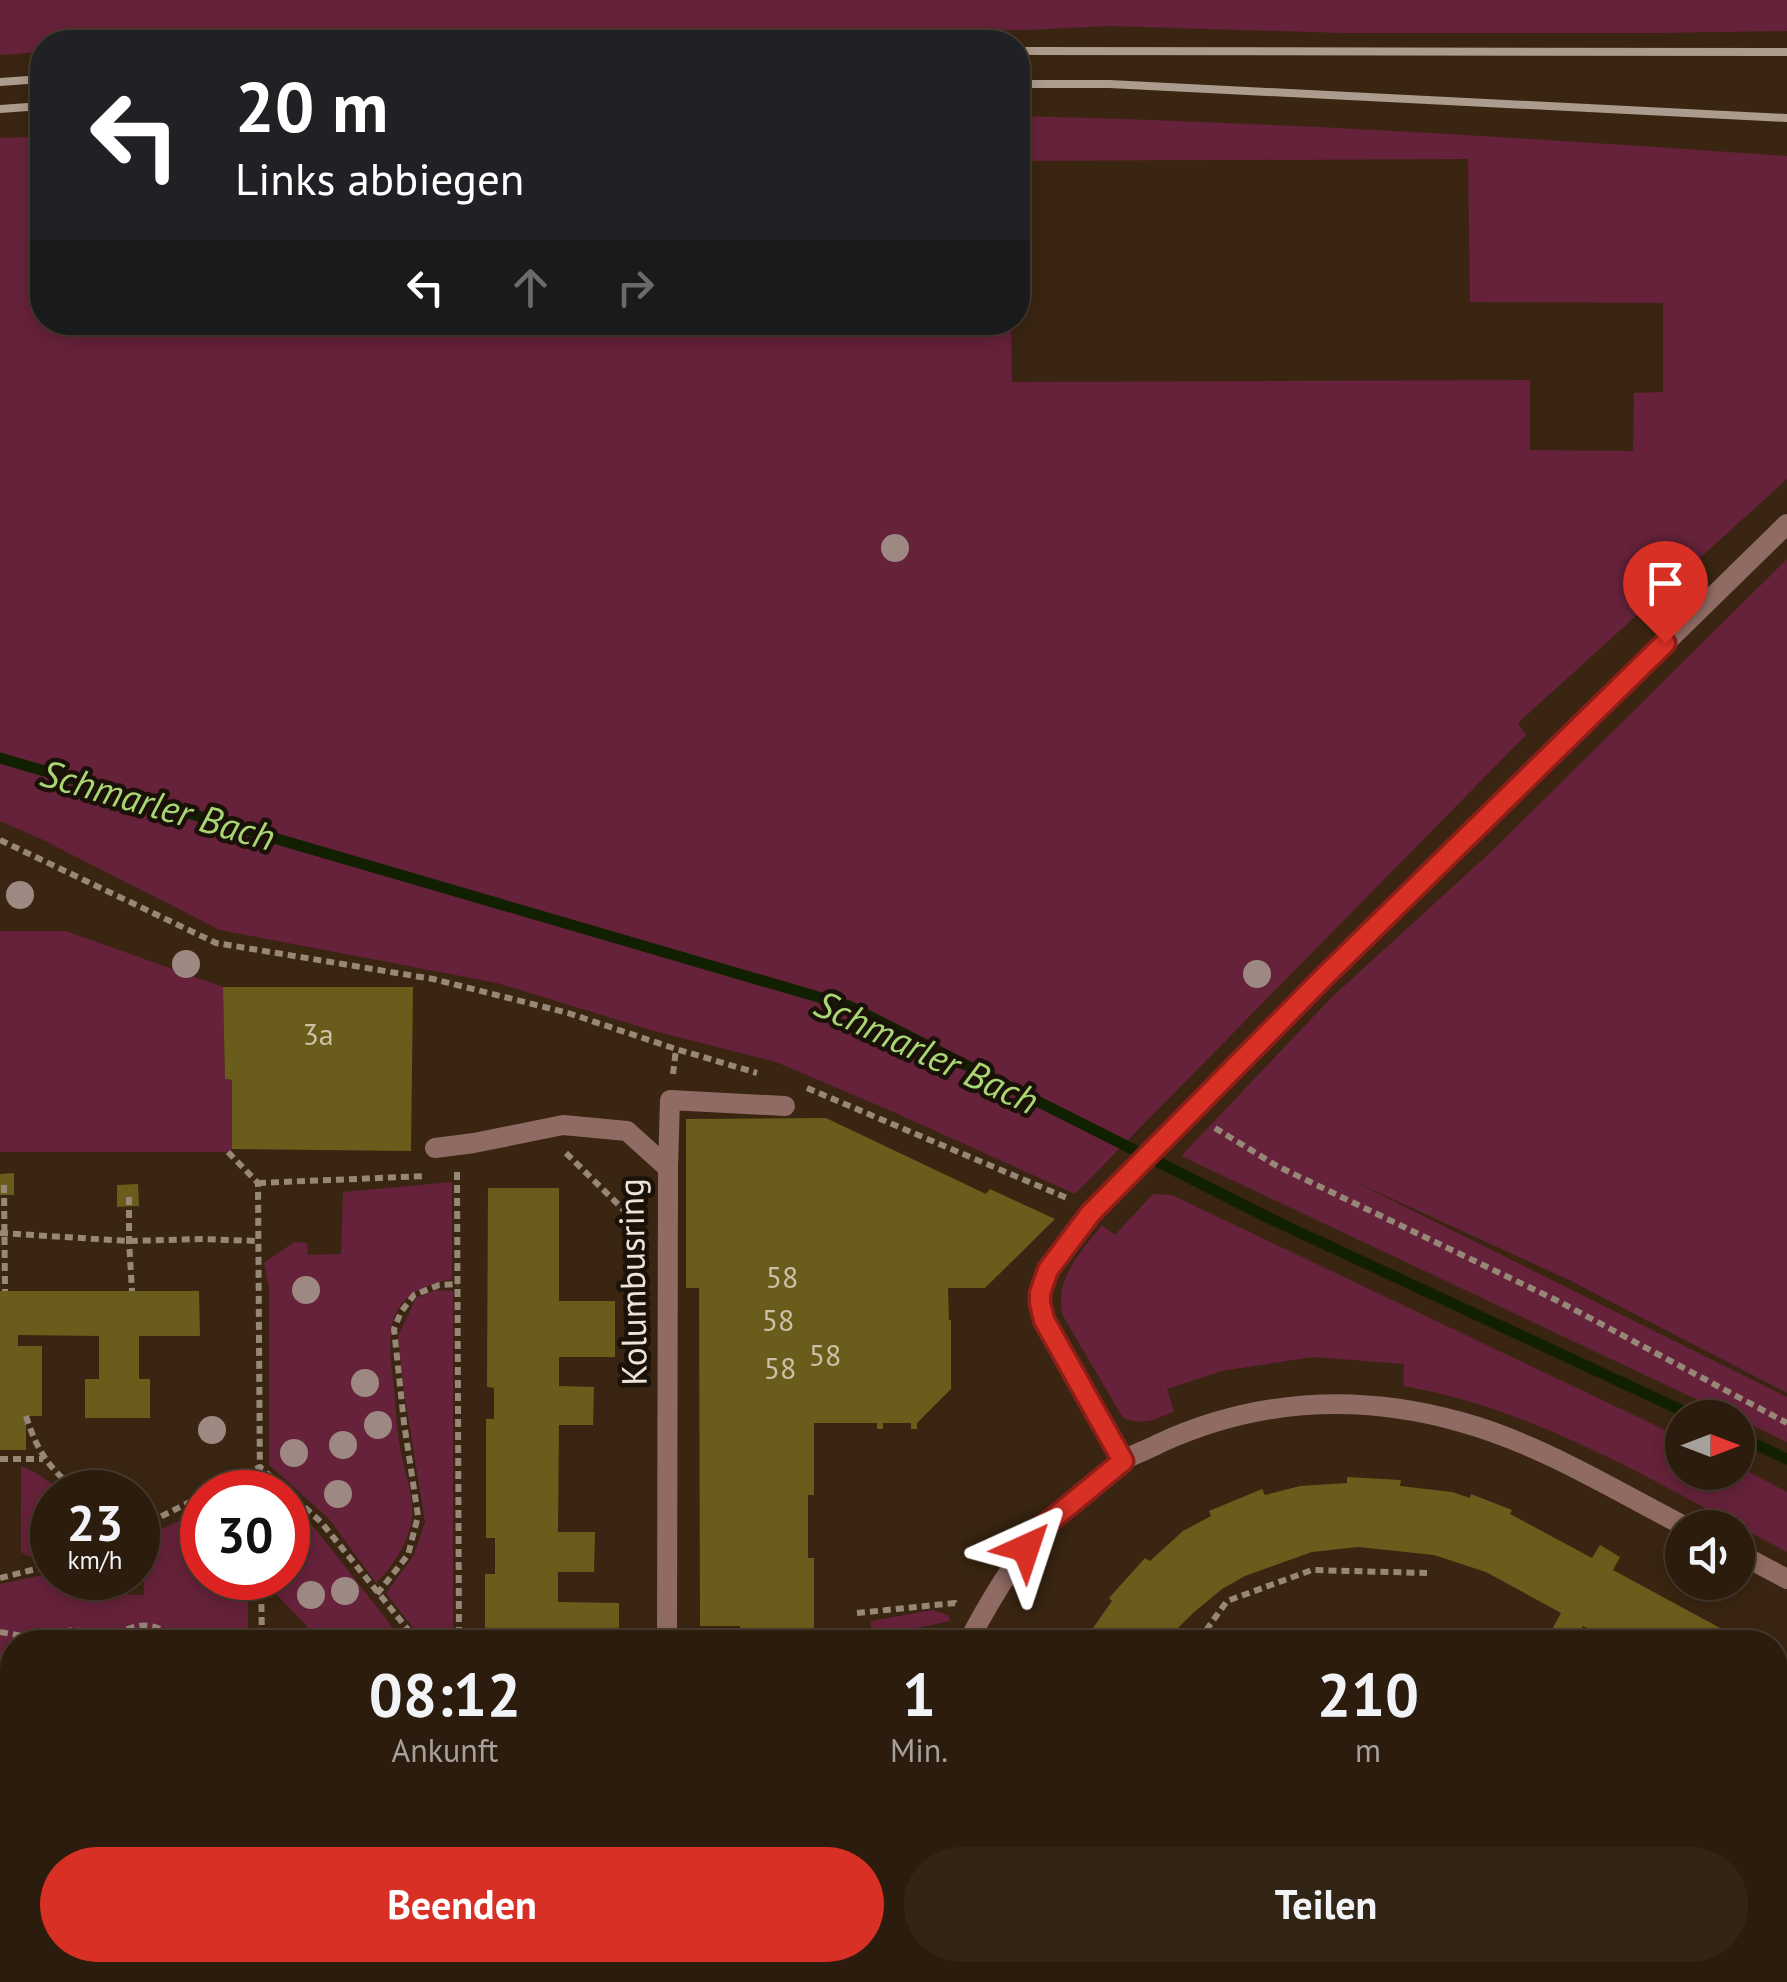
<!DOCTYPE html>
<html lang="de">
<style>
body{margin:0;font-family:"PT Sans",sans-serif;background:#332516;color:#f1f3f6;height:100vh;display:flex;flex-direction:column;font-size:38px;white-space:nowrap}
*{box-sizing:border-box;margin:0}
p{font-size:32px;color:#a6a19d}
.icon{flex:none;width:55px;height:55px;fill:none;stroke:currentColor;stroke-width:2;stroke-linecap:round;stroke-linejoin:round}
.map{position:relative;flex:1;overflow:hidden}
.panel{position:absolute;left:0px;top:1630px;width:1788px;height:352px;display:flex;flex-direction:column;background:#2b1c0d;border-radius:40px 40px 0 0;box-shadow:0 5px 15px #0003,0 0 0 2px #473a2e}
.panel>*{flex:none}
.guide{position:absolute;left:30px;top:30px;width:1000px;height:305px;border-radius:40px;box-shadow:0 5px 15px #0003,0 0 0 2px #473a2e;background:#202124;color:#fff;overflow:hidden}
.needle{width:65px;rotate:90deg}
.fabs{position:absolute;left:1665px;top:1400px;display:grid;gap:20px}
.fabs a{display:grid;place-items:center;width:90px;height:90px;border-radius:50%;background:#2b1c0d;box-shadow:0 5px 15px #0003,0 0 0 2px #473a2e;font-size:50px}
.speed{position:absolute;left:30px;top:1470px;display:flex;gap:20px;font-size:50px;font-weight:700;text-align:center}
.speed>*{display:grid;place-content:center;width:130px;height:130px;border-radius:50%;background:#2b1c0d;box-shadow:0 5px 15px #0003,0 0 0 2px #473a2e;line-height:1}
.speed small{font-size:25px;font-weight:400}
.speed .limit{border:15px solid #d22;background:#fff;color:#111}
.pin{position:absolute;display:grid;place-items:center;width:85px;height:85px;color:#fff;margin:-102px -42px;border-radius:50% 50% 50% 0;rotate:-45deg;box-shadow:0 0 10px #0007}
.pin .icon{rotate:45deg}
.me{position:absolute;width:110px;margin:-55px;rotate:42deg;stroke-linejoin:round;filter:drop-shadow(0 0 8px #0008)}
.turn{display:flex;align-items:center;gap:35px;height:210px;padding:0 40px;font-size:45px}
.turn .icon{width:130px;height:130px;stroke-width:2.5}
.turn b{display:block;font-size:70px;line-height:85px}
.lanes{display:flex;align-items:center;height:95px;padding:0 40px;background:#0003;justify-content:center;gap:50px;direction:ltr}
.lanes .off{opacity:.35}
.eta{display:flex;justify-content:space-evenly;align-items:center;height:170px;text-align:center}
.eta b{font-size:60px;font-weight:700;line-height:70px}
.action{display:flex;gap:20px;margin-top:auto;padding:20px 40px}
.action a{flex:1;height:115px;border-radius:60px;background:#d93025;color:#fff;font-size:40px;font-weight:700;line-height:115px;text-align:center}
.action a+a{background:#332516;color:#f1f3f6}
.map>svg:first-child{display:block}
.green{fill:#65223a}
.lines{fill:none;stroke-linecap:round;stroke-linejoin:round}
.stream{stroke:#112000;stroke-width:11}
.building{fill:#6a5c1b}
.path{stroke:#978777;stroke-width:6;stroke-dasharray:8 5;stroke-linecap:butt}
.lane{stroke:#8f6b63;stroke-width:20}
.street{stroke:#8f6b63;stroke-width:20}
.rail{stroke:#ac9c8d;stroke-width:8}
.tree{fill:#9e8882}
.route-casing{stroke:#8d1f18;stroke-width:25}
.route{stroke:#d93025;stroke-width:18}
.labels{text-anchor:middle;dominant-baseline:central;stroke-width:9;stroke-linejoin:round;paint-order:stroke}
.number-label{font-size:30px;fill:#cec0a7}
.street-label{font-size:35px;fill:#efe2d6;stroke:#1a1108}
.water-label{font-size:38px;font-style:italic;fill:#a9d573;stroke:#1a1108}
</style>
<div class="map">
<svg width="1787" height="1982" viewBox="0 0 1787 1982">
<rect width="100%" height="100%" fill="#392511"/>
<!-- green -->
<g class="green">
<polygon points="0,0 1787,0 1787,31 1661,33 1343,33 1109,26 1026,30 739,28 513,33 371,31 198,42 42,42 42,52 0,55"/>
<path d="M1018,116C1274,122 1531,138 1787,156V479L1518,723L1526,735L1075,1194L891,1111L776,1062L654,1031L497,983L220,930L39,838L0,821V138L42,136V322L1011,323L1012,382L1530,380V450L1633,451L1634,393L1663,392V303L1470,302L1468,159L1018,161Z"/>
<polygon points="1787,559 1787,1393 1569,1280 1351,1180 1787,1397 1787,1442 1181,1156 1332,997 1494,849"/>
<polygon points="0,931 66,931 223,987 225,1079 232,1080 232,1149 228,1152 0,1152"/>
<path d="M452,1182V1279C383,1293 387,1329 394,1389C396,1411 397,1435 402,1457C406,1477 414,1497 412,1517C410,1542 393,1566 376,1583L329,1519L269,1465V1288L264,1263L294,1242L307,1243L308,1255L341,1254L343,1192Z"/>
<path d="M1153,1194L1172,1195L1682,1438V1472H1738V1466L1787,1492V1552C1663,1487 1542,1410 1403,1386L1404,1364L1313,1357L1222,1371L1167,1389L1174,1411C1155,1420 1143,1426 1123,1418L1063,1316C1053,1280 1081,1251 1102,1225L1115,1235Z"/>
<polygon points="437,1290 453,1291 453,1642 424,1642 386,1593 414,1555 425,1522 403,1385 398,1336 416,1298"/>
<path d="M21,1466L38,1474L63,1492H52V1553C41,1557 32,1560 21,1552Z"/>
<polygon points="288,1502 318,1532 404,1642 302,1642 300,1635 307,1626 273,1591 272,1578 288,1578"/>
<polygon points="202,1510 202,1578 248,1578 248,1642 167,1642 154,1635 143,1634 133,1636 123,1642 12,1642 12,1682 0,1685 0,1584 52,1573 52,1578 79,1578 79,1592 144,1595 143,1538"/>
<polygon points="933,1610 948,1615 950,1621 918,1628 913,1642 871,1642 871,1621"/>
<polygon points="332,1970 455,1970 455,1982 340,1982"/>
</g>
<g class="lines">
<!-- stream -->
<g class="stream">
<polyline points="0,758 849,1006 1273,1220 1698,1418"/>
<polyline points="1738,1436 1787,1459"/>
</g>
</g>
<!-- building -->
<g class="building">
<polygon points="223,987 413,987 411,1151 232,1149 232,1080 225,1079"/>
<polygon points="826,1118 986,1194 990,1189 1055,1219 985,1288 948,1288 949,1320 951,1320 951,1389 917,1423 917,1429 911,1429 911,1423 883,1423 883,1429 877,1429 877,1423 814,1423 814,1495 808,1495 808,1558 814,1558 814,1631 740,1631 740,1626 700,1626 699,1288 686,1288 686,1119"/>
<polygon points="14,1173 14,1195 0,1195 0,1174"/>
<polygon points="138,1184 139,1206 117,1207 117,1185"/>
<polygon points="488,1188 559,1188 559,1301 615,1301 615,1357 559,1357 559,1386 594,1387 593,1425 559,1425 558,1532 595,1532 594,1572 558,1572 558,1602 619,1603 619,1642 485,1642 485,1574 495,1574 495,1538 486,1538 486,1419 494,1419 494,1388 487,1387"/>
<polygon points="0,1291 199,1291 200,1336 139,1336 139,1379 150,1379 150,1418 85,1418 85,1379 99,1379 99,1336 18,1335 18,1346 42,1346 42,1416 26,1416 26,1450 0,1450"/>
<polygon points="1347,1477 1401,1480 1400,1486 1452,1492 1470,1498 1471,1494 1512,1510 1510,1514 1592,1558 1600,1545 1620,1557 1613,1570 1746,1642 1614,1642 1583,1626 1574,1642 1545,1642 1561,1613 1486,1572 1434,1555 1358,1547 1312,1552 1245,1576 1222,1589 1193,1613 1164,1642 1083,1642 1112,1601 1109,1598 1145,1558 1150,1561 1183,1531 1211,1516 1209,1511 1262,1489 1265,1495 1300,1486 1347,1483"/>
<polygon points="1775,1655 1787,1662 1787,1775 1775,1768"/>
<rect x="0" y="1832" width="12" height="56"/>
<rect x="507" y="1970" width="96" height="12"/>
<polygon points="1017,1970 1084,1970 1083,1982 1016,1982"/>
</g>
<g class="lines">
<!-- path -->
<g class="path">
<polyline points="0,840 216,943 433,979 568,1013 676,1049 757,1073"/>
<polyline points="673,1074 676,1049"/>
<polyline points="807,1088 1067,1198"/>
<polyline points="1215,1128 1277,1166 1558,1301 1787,1423"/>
<polyline points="228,1152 258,1183 260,1492"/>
<polyline points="566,1153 635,1221 635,1226"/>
<polyline points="457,1172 459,1642"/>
<polyline points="258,1183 426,1176"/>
<polyline points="4,1185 5,1291"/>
<polyline points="129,1197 129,1241 132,1291"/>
<polyline points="0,1233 129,1241 202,1239 258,1241"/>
<path d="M26,1416C37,1451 49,1469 79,1492"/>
<polyline points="0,1459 43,1459"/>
<polyline points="209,1492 260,1467 321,1522 418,1642"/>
<polyline points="138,1528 202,1496"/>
<polyline points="0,1578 52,1565"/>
<polyline points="261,1578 262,1642"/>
<polyline points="377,1594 408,1555 418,1516 404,1423 394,1329 401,1312 414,1295 439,1285 458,1284"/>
<polyline points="857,1613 955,1603 958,1606"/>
<path d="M0,1632L28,1637L73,1630L116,1636C140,1619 159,1624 181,1642"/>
<polyline points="1201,1642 1202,1636 1227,1601 1312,1570 1427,1573"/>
<polyline points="0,1778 12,1778"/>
<polyline points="324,1970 333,1982"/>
<polyline points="1122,1970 1140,1982"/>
<polyline points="178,1982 190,1970"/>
<polyline points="459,1982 459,1970"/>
<polyline points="1414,1982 1458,1981 1461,1970"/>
</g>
<!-- lane -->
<g class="lane">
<polyline points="435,1148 474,1143 563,1125 627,1131"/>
<polyline points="668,1168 670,1100 785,1106"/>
</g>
<!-- street -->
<g class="street">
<polyline points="627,1131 668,1168 667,1642"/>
<polyline points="1123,1461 1044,1320 1040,1303 1040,1293 1049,1269 1090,1214 1323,978 1787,524"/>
<polyline points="1738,1553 1787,1579"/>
<path d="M968,1642C989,1602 1012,1563 1042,1528C1055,1513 1072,1500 1088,1488C1099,1479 1111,1468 1124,1460C1134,1454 1147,1450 1158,1444C1255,1399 1358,1393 1461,1422C1541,1444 1614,1490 1688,1528"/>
<polyline points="665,1982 665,1970"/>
<polyline points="925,1982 925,1970"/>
</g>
<!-- rail -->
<g class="rail">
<polyline points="1018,51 1787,52"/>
<polyline points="0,82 42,79"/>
<polyline points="1018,84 1109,84 1787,118"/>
<polyline points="0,109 42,106"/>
</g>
</g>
<!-- trees -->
<g class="tree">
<circle cx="895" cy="548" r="14"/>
<circle cx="20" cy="895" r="14"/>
<circle cx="186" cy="964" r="14"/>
<circle cx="1257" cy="974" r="14"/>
<circle cx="306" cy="1290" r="14"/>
<circle cx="365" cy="1383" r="14"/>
<circle cx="378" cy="1425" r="14"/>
<circle cx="212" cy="1430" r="14"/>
<circle cx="343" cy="1445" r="14"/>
<circle cx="294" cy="1453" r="14"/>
<circle cx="338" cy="1494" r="14"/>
<circle cx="345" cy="1591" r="14"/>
<circle cx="311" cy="1595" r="14"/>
</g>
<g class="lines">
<!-- route casing -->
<g class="route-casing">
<polyline id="route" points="1026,1548 1044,1526 1123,1461 1044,1320 1040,1303 1040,1293 1048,1270 1090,1214 1323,978 1665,643"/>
</g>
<!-- route -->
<use href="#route" class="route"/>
</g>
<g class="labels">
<!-- number labels -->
<g class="number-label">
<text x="318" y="1033">3a</text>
<text x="782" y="1276">58</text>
<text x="778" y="1319">58</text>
<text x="825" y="1354">58</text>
<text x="780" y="1367">58</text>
</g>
<!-- street labels -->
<g class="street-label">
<text transform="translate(632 1282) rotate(-91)">Kolumbusring</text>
</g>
<!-- water labels -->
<g class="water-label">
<text transform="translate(158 804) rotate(16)">Schmarler Bach</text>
<text transform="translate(927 1051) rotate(25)">Schmarler Bach</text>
</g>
</g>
</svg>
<div class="fabs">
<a><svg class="needle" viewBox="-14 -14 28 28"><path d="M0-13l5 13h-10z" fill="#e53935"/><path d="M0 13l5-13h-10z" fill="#a6a19d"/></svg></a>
<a><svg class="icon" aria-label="sound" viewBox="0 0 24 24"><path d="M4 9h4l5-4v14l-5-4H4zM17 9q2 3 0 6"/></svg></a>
</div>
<div class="speed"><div>23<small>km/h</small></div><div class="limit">30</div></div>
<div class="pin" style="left:1665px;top:643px;background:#d93025"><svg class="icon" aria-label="arrive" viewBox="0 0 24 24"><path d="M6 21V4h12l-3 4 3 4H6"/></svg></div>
<svg class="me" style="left:1026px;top:1548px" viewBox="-20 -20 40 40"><path d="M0-17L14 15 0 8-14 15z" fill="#d93025" stroke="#fff" stroke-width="4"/></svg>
<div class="guide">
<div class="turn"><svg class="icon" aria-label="left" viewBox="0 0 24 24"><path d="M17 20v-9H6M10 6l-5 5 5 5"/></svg><div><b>20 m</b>Links abbiegen</div></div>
<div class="lanes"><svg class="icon" aria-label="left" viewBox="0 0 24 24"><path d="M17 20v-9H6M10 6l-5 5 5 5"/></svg><svg class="icon off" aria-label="ahead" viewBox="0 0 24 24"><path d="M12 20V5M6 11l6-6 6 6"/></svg><svg class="icon off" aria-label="right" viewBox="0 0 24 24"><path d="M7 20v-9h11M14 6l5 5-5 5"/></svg></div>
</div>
<section class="panel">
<div class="eta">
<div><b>08:12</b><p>Ankunft</p></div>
<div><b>1</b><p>Min.</p></div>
<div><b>210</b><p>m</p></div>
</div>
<div class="action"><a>Beenden</a><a>Teilen</a></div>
</section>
</div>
